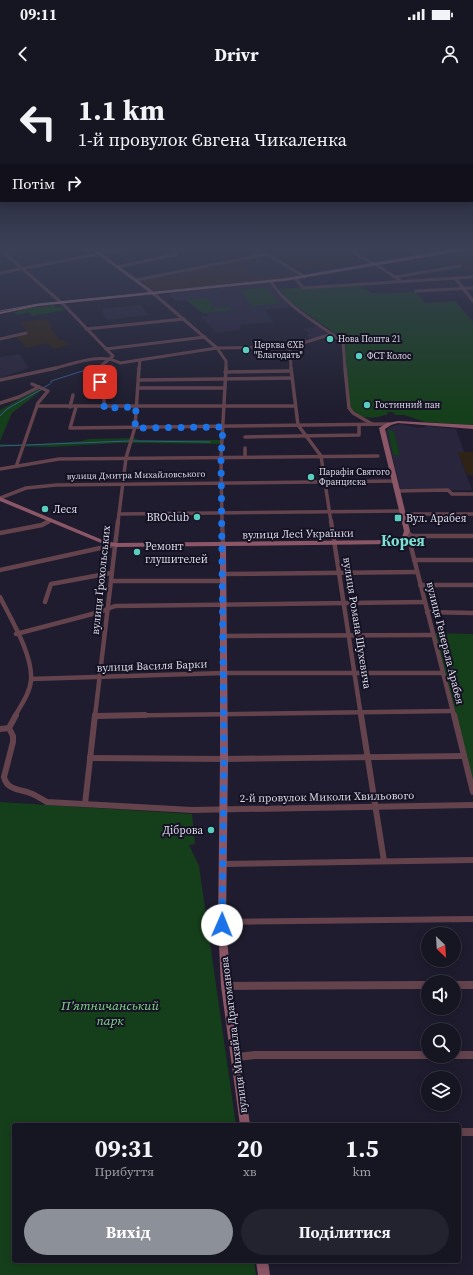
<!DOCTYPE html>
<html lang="uk">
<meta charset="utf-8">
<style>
body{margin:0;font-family:"Source Serif 4",serif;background:#23222f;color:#f1f3f6;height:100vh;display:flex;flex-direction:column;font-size:15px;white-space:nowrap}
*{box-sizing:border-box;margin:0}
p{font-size:13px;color:#9e9fa5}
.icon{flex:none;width:22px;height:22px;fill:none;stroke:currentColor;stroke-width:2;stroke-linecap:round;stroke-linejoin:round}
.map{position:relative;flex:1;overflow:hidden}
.panel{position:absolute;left:12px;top:1043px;width:449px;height:140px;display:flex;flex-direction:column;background:#161522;border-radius:4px;box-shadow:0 2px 10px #0003,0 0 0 1px #353440}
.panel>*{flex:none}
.top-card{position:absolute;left:0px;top:0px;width:473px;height:122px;box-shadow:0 2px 10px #0003,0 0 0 1px #353440;background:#161522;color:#f1f3f6;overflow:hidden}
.needle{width:26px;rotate:155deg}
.buttons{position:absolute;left:421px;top:847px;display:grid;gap:8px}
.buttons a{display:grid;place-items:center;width:40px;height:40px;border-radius:50%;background:#161522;box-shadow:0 2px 10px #0003,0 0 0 1px #353440;font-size:20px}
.pin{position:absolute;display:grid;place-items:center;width:34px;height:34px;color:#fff;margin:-17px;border-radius:8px;box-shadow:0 2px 6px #0006}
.me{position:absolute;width:44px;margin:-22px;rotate:1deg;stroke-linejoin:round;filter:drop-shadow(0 0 3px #0008)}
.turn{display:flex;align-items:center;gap:14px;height:84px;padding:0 12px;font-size:18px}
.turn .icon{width:52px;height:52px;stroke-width:2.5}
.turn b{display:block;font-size:28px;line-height:34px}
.then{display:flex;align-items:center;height:38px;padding:0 12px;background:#0003;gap:8px;font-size:15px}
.eta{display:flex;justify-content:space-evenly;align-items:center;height:68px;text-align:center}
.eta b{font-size:24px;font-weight:700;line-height:28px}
.action{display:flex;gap:8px;margin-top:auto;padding:8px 12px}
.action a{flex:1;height:46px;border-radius:24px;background:#8c9099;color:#fff;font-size:16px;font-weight:700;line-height:46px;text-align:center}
.action a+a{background:#23222f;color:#f1f3f6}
.status{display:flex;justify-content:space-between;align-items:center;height:28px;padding:0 20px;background:#161522;direction:ltr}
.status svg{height:11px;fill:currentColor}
header{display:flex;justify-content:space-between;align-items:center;height:52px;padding:0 12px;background:#161522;font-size:18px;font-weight:700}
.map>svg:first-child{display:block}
.commercial{fill:#33211b}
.industrial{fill:#2f2315}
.built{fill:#28253c}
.green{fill:#153f1a}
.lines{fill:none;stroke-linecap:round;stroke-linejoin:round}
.stream{stroke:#345c97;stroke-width:1}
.street-far4{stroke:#64434d;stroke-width:3}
.street-far3{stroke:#64434d;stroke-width:3.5}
.street-far2{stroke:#64434d;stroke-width:4.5}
.street-far1{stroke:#64434d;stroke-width:6}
.street{stroke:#64434d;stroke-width:8}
.secondary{fill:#8b5666;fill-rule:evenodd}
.primary{fill:#a8657a;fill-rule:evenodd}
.tram{stroke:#797787;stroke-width:1}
.route{stroke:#1a73e8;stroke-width:7;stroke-dasharray:0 12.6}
.poi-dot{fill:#59cebe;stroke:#151224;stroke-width:1.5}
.labels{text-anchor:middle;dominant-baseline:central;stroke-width:4;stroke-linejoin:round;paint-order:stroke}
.far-poi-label{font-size:9px;fill:#dcdbe8;stroke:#151224;text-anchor:start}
.far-street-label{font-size:9px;fill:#dcdbe8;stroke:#151224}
.poi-label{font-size:11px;fill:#dcdbe8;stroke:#151224;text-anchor:start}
.street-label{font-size:11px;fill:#dcdbe8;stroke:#151224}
.near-park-label{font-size:13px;font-style:italic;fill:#82d788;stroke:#151224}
.district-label{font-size:15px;font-weight:bold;fill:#7be2d3;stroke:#151224}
</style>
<div class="status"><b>09:11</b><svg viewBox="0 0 49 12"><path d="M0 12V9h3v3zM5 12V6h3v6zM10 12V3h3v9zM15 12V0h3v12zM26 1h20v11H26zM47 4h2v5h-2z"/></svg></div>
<header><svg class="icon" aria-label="back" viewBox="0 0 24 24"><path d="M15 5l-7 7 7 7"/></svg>Drivr<svg class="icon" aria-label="person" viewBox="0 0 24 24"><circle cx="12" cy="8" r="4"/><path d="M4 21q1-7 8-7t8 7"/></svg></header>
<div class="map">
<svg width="473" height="1195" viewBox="0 0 473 1195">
<rect width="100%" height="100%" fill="#1e1c2e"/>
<!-- commercial -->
<polygon class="commercial" points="268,174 304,197 154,213 136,200"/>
<!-- industrial -->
<g class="industrial">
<polygon points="335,167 360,181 301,191 258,168"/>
<polygon points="473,170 473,190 467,191 459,186 462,185 453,180 459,179 450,174"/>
<polygon points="46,239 53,247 51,248 59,260 63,260 69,265 54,269 48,263 26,268 16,256 28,253 20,242"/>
<polygon points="458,372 473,372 473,395 467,395"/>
</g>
<!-- built -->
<g class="built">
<polygon points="267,175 297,193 258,197 243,190 250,188 245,185 252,184 246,180 253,178 259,182 265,180 260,177"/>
<polygon points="267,203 291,227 265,230 274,242 240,245 242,249 217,253 201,237 209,236 206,233 203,233 186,220 176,221 168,214"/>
<polygon points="141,225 148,235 107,240 101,229"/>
<polygon points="317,246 327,254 313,259 307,256 309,253 302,249"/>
<polygon points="19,274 29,288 0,298 0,277"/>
<polygon points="400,344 419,348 428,346 456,349 464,372 458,372 472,410 401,411 386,351 390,347"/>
</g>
<!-- green -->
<g class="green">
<path d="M356,204L373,213L416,212L425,223L455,221L473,242V345L425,342L404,335H395L393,332H387L388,334C375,339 361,340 350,330L343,263L346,261L288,220L279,209Z"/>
<polygon points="266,207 279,223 252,226 240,210"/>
<polygon points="208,218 212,225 210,229 229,227 231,230 203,233 186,220"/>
<polygon points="55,225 55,228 62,227 65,230 32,236 29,232 17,235 14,232 0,235 30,228"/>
<polygon points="38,309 42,310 12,333 0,361 0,330"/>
<polygon points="388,349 394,352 400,375 393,375"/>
<polygon points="135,358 138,360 222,360 222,364 120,363 52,367 0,366 0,364 24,365 82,361 89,359"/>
<polygon points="432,553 473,554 473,712"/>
<polygon points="0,722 192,734 195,764 189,765 199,786 236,1045 14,1045 14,1181 254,1181 256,1195 0,1195"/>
</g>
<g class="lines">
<!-- stream -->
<g class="stream">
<polyline points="51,303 51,301 89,289"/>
<polyline points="43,308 50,304"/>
<polyline points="0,336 7,329 42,309"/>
<polyline points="133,361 210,362"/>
<polyline points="26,365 129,361"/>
<polyline points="0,366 22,365"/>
</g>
<!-- street-far4 -->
<g class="street-far4">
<polyline points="255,167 305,197"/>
<polyline points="342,167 378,186 401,201"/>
<polyline points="405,167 423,177"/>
<polyline points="0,169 64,225 113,276 102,285 102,289"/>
<polyline points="117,187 178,174 168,167"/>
<polyline points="0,193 133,167"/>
<polyline points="395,197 460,186"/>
<polyline points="455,198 473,221"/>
<polyline points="296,199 303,208 473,197"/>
<polyline points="136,200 267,174"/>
<path d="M271,202C289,229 318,243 343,262L345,289"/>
<polyline points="416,211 473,208"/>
<polyline points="154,214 217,268 226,281 226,289"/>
<polyline points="86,249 184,239"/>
<polyline points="0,259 26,253"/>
<polyline points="290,267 291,289"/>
<polyline points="106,269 205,257"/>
<path d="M52,289C73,284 100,272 120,283L217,268L290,267L332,254"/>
<polyline points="139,289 140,280"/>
</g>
<!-- street-far3 -->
<g class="street-far3">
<path d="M102,288C101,302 105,314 104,328"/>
<polyline points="291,288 298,345 321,376 331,442"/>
<polyline points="345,288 349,328 353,333 372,344"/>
<polyline points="225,292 290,291"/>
<polyline points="0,300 56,288"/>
<polyline points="139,300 291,298"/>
<polyline points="138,308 225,308"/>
<polyline points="0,323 19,317 39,307"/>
<polyline points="37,326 295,326"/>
<polyline points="70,327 73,315"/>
<polyline points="76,327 70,348 389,344"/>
<polyline points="245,357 359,355 359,345"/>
<polyline points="245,368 245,377"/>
<polyline points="17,384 38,323 48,311 32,304"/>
<polyline points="0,389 59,379 378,376"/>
<polyline points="397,411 448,410 452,414 473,414"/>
<polyline points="0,418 26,408 56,405 395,401"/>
<polyline points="119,434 402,431"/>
<polyline points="403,434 473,434"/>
<polyline points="48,442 51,440"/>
<polyline points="118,442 126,378 135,347 139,288"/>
<polyline points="222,442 221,377 226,288"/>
</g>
<!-- street-far2 -->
<g class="street-far2">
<polyline points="222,441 223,464"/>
<polyline points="331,441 361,636"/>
<polyline points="407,451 454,636"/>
<polyline points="0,453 42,445 49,441"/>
<polyline points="408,453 412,456 473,456"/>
<polyline points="390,463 409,462"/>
<polyline points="414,480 473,480"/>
<polyline points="0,490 114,465"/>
<polyline points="223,494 417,492"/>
<polyline points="111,501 223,501"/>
<polyline points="420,505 473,505"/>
<path d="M0,517C11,539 33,575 31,600C30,613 21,625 15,636"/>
<polyline points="45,522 51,504 111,493"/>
<polyline points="427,532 473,533"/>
<polyline points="16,554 100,532 115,526 425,522"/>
<polyline points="224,556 433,555"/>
<polyline points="31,599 224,593 442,593"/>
<polyline points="95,636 118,441"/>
<polyline points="96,636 452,631"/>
</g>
<!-- street-far1 -->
<g class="street-far1">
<path d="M16,635L9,648L13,656V662L4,697C7,710 19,709 30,713C36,715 41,719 47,722L192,730L473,725"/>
<polyline points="361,635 384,781"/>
<polyline points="454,635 473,712"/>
<polyline points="96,636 145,635"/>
<polyline points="0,649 9,648"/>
<polyline points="90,678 224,679 464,676"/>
<polyline points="85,724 95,635"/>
<polyline points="223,784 473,780"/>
<polyline points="222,842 473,839"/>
</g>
<!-- street -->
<g class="street">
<polyline points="454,905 473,905"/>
<polyline points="226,906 428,905"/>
<polyline points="454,975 473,975"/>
<polyline points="237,977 255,975 428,975"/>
<polyline points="459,1052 473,1052"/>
</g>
<!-- secondary -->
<g class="secondary">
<polygon points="88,167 93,167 155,213 155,215 153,215"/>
<polygon points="398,341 473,345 473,349 398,343 391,345 385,349 410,451 406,459 394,464 226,466 228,679 226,845 231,906 250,1045 240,1045 221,906 218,845 220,679 220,466 116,467 101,463 0,421 0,417 105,461 116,463 393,460 402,457 404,451 379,348 387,343"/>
<polygon points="256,1181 268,1181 270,1195 258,1195"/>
</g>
<!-- primary -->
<polygon class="primary" points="470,167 473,167 473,169 284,201 38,226 0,234 0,232 38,224 284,199"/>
<!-- tram -->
<polyline class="tram" points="0,231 38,224 283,199 466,167"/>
</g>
<!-- sky -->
<linearGradient id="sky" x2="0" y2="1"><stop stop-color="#100f19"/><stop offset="0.5" stop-color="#3b4057"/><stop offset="1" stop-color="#3b4057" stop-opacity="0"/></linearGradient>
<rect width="473" height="335" fill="url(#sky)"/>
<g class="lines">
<!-- route -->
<polyline class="route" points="100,302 105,316 104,328 136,327 135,348 223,347 221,377 224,679 222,845"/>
</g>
<!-- markers -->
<g class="poi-dot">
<circle cx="330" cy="259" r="4"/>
<circle cx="246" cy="270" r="4"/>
<circle cx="359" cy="276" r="4"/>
<circle cx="367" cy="325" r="4"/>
<circle cx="311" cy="397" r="4"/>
<circle cx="45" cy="429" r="4"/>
<circle cx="197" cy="437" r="4"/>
<rect x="394" y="434" width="8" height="8" rx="2"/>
<circle cx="137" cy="472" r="4"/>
<circle cx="211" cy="750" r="4"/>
</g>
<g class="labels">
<!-- far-poi labels -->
<g class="far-poi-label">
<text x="338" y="259">Нова Пошта 21</text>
<text x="254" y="265">Церква ЄХБ<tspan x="254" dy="10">"Благодать"</tspan></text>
<text x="367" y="276">ФСТ Колос</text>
<text x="375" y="325">Гостинний пан</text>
<text x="319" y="392">Парафія Святого<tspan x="319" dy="10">Франциска</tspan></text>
</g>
<!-- far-street labels -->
<g class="far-street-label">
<text transform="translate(136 395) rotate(-1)">вулиця Дмитра Михайловського</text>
</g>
<!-- poi labels -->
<g class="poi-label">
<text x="53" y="429">Леся</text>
<text x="189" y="437" text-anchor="end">BROclub</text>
<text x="406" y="438">Вул. Арабея</text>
<text x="145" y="466">Ремонт<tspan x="145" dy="13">глушителей</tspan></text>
<text x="203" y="750" text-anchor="end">Діброва</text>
</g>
<!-- street labels -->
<g class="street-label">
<text transform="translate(298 454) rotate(-1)">вулиця Лесі Українки</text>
<text transform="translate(101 500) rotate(-84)">вулиця Ґрохольських</text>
<text transform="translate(357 543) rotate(81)">вулиця Романа Шухевича</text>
<text transform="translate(445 563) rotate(76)">вулиця Генерала Арабея</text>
<text transform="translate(152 586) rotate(-2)">вулиця Василя Барки</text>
<text transform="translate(327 717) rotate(-1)">2-й провулок Миколи Хвильового</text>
<text transform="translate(234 955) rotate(-97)">вулиця Михайла Драгоманова</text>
</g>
<!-- near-park labels -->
<g class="near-park-label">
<text x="110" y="925">П'ятничанський<tspan x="110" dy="15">парк</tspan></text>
</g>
<!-- district labels -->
<g class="district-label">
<text x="403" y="460">Корея</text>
</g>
</g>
</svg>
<div class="buttons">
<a><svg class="needle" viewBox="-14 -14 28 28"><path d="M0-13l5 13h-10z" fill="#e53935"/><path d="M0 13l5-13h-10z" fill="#9e9fa5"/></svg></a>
<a><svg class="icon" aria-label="sound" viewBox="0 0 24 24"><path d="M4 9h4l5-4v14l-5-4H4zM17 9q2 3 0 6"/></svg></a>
<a><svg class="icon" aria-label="search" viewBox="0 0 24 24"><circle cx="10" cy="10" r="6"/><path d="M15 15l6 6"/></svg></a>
<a><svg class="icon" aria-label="layers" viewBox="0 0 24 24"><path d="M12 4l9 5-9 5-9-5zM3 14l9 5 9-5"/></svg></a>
</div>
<div class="pin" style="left:100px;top:302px;background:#d93025"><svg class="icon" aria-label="arrive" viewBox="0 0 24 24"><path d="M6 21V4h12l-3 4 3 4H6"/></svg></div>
<svg class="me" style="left:222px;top:845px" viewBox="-20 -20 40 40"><circle r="19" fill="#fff"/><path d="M0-13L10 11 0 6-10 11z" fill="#1a73e8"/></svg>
<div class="top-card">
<div class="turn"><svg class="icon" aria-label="left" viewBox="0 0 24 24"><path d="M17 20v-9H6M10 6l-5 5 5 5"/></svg><div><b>1.1 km</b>1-й провулок Євгена Чикаленка</div></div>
<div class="then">Потім<svg class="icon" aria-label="right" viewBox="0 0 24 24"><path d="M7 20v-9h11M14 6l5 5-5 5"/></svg></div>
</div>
<section class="panel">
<div class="eta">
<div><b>09:31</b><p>Прибуття</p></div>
<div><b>20</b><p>хв</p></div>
<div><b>1.5</b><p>km</p></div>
</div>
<div class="action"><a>Вихід</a><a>Поділитися</a></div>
</section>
</div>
